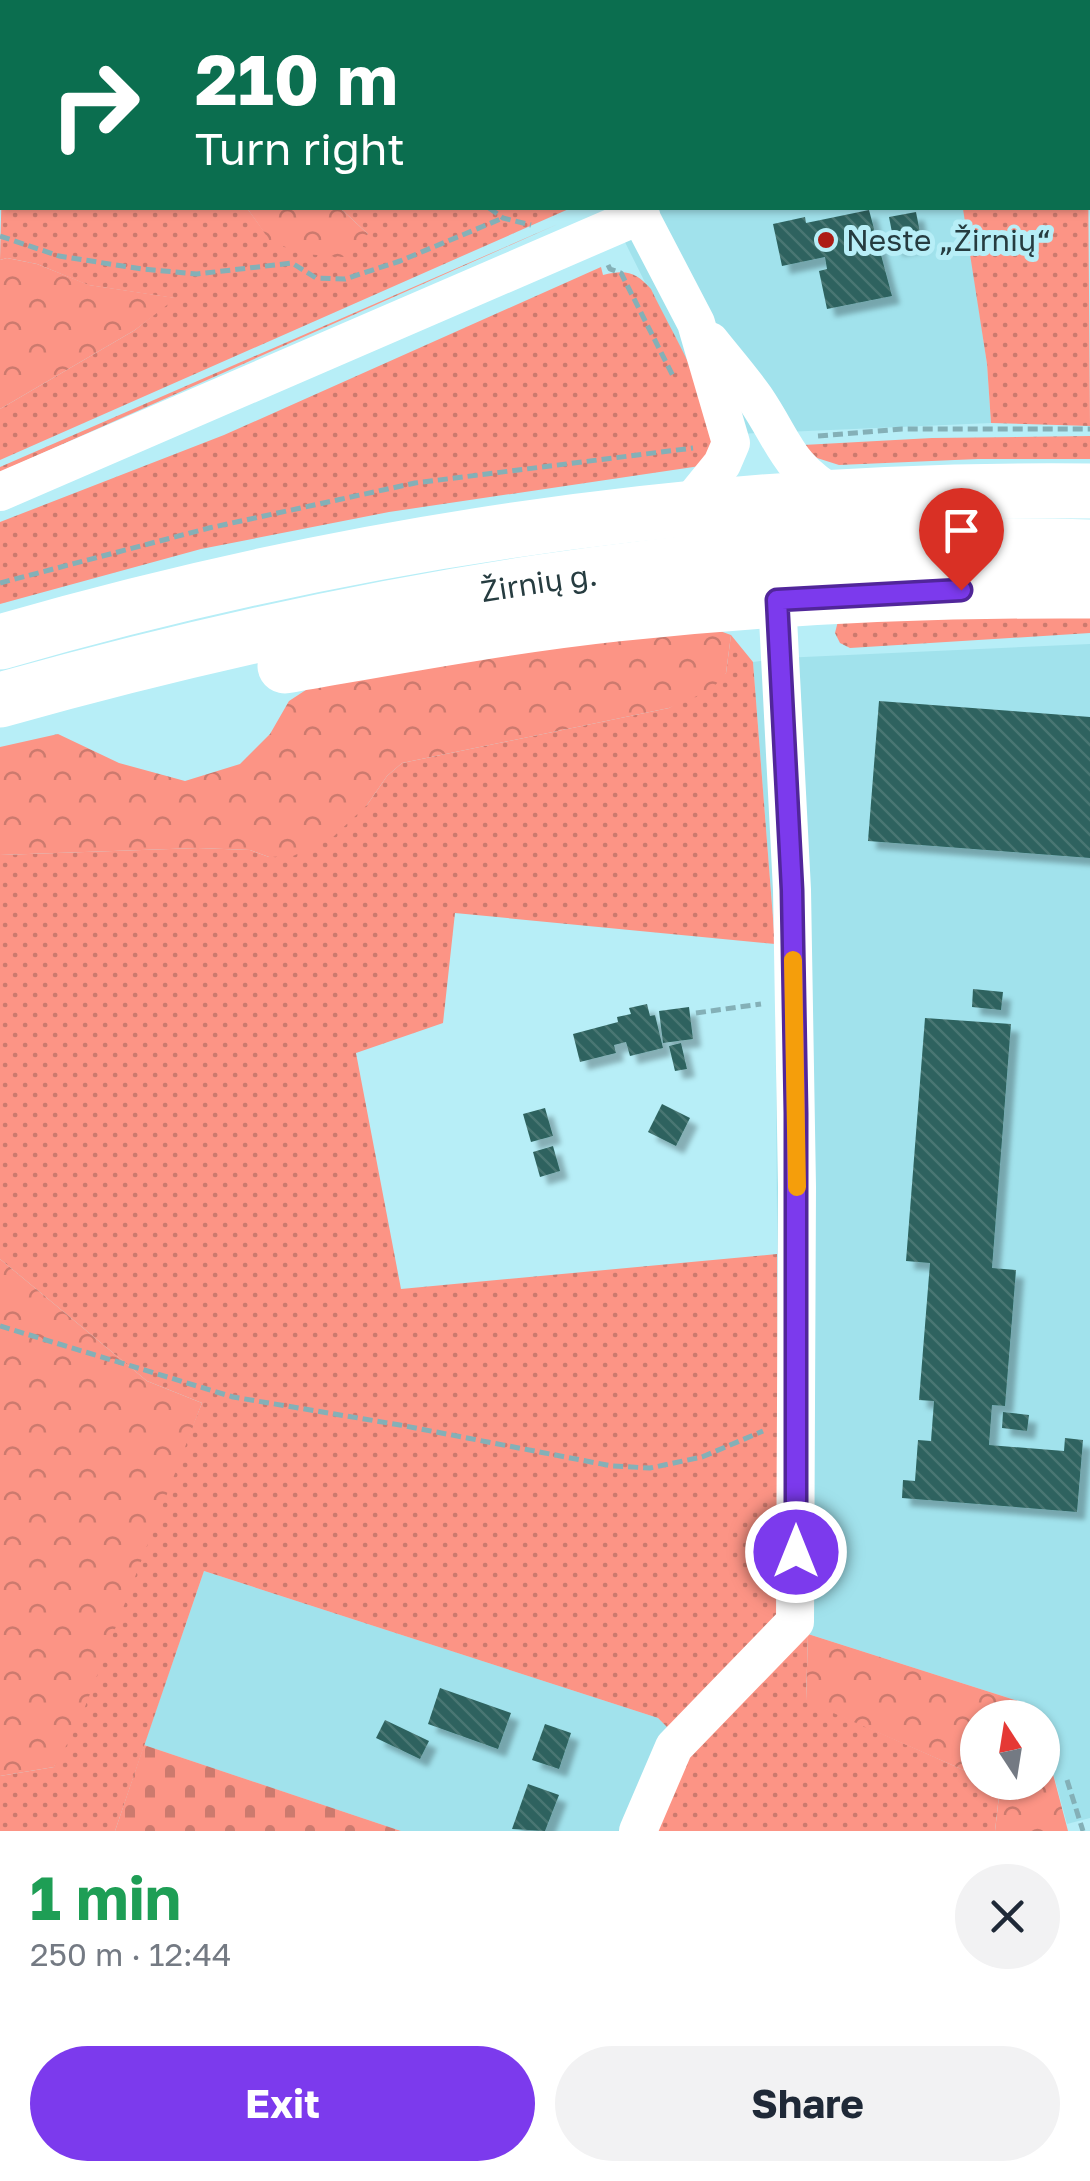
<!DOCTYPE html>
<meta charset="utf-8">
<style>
body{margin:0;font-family:"Golos Text",sans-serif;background:#f2f2f3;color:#1f2937;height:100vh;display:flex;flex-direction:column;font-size:38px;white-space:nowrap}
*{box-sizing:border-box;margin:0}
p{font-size:32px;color:#747a83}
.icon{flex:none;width:55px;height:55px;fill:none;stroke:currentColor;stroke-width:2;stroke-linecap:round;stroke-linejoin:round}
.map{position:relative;height:1831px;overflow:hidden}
.drawer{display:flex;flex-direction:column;background:#fff;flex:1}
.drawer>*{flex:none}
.guide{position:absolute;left:0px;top:0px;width:1090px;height:210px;box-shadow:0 2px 8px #0004;background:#0b6e4f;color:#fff;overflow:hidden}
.needle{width:65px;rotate:348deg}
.controls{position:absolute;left:960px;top:1700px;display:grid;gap:20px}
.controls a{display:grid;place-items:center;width:100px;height:100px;border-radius:50%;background:#fff;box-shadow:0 2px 8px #0004;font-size:50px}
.pin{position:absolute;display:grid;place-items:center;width:85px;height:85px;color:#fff;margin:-102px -42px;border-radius:50% 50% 50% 0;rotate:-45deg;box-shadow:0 0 10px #0007}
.pin .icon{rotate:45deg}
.me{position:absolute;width:110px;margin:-55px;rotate:0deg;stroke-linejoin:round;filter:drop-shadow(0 0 8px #0008)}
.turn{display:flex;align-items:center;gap:35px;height:210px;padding:0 30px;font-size:45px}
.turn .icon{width:130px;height:130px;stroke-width:2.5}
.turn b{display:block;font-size:70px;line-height:85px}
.round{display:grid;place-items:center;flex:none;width:105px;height:105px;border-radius:52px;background:#f2f2f3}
.headline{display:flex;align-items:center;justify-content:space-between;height:170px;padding:0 30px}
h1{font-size:60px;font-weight:700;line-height:75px;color:#1e9e55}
.primary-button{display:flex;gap:20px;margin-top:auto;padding:20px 30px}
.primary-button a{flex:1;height:115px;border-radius:60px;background:#7c3aed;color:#fff;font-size:40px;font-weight:700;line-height:115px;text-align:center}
.primary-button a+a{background:#f2f2f3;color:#1f2937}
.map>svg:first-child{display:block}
.built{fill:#a1e2ec}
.grass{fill:url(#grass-dots)}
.forest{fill:url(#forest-crowns)}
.cemetery{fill:url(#cemetery-stones)}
.building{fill:url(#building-back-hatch);filter:url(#shadow)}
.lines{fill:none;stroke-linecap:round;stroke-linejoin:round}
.path{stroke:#84b0b7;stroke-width:5;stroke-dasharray:10 5;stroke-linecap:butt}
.minor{stroke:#fff;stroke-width:38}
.highway{stroke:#fff;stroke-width:55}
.route-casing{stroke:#51269a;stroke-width:25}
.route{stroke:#7c3aed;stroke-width:18}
.slow{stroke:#f59e0b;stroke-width:18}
.poi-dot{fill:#ad1c16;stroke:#b7eef7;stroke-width:4}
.labels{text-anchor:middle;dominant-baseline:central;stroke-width:10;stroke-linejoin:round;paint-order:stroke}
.poi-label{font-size:30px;fill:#263c40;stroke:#b7eef7;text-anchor:start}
.street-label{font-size:30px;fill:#263c40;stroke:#b7eef7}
</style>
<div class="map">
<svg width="1090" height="1831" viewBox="0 0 1090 1831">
<defs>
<pattern id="grass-dots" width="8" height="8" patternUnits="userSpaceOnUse" patternTransform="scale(2.5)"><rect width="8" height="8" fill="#fc9485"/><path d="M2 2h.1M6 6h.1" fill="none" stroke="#cc7a6e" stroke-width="1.8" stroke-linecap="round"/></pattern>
<pattern id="forest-crowns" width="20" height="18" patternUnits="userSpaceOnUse" patternTransform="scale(2.5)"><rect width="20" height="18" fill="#fc9485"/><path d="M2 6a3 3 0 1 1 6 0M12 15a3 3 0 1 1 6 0" fill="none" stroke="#cc7a6e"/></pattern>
<pattern id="cemetery-stones" width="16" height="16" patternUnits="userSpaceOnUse" patternTransform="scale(2.5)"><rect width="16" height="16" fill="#fc9485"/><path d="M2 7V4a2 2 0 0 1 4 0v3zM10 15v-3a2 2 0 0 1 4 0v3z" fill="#cc7a6e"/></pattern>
<pattern id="building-back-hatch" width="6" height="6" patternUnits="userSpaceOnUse" patternTransform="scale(2.5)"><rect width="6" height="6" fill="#2d625e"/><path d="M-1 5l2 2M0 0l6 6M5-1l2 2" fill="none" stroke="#4a7673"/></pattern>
<filter id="shadow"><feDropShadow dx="8" dy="8" stdDeviation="2.5" flood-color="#0004"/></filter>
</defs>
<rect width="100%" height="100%" fill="#b7eef7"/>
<!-- built -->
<g class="built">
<polygon points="608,208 970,208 964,209 987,364 991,423 715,435 708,409"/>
<polygon points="1090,644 1090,1818 1067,1824 1043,1736 1042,1718 1037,1717 1034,1706 780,1625 775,944 753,662 782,658"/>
<polygon points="204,1571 658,1718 692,1751 654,1831 401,1831 144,1745"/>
</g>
<!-- grass -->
<g class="grass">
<polygon points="413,0 1090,0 1090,53 1088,55 1088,2 410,2"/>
<polygon points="1088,157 1090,426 991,423 987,364 963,209 1088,208"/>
<polygon points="2,178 2,208 247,208 271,241 368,234 340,208 571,208 0,460 0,409 135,330 174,298 88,285 37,264 7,258 0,260"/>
<polygon points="558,224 0,472 0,467"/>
<path d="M601,267L603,275C626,269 636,272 651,289C668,325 710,396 714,432C715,446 710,456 700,466L389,512L201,549L0,604V522L224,435Z"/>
<polygon points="1090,436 1090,459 978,459 839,465 817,458 803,445 932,438"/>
<polygon points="1090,611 1090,633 850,648 840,643 835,633 838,621"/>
<polygon points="731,635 753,662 775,944 455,913 443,1023 356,1053 401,1289 777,1254 780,1625 808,1634 806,1700 977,1776 978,1782 1000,1786 995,1831 654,1831 691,1751 658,1718 204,1571 115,1831 0,1831 0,1776 54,1767 202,1403 147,1381 0,1259 0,855 198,848 250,850 269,857 367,805 387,776 402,763 669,708 726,673"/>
</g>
<!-- forest -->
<g class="forest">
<polygon points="247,208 340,208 368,234 343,257 304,254 270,241"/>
<polygon points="7,258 37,264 89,285 176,298 135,330 0,409 0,260"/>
<polygon points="706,626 731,635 726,673 711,690 669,708 402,763 387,776 367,805 332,838 293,856 269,857 250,850 198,848 0,855 0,747 58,734 119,763 185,781 240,764 270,734 289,701 312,686 510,653"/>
<polygon points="0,1259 147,1381 202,1403 78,1725 54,1767 0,1776"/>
<polygon points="808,1634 1034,1706 1037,1717 978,1718 977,1776 806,1701"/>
<polygon points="1043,1736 1068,1831 995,1831 1000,1787 992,1783 1042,1782"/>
</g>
<!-- cemetery -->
<polygon class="cemetery" points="144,1745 401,1831 115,1831"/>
<!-- building -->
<g class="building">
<polygon points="869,210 892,296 827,309 819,271 827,269 825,257 782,266 773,224 805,217 806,223"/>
<polygon points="916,212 922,243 895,248 889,217"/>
<polygon points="879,701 1090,717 1090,858 868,841"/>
<polygon points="973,989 1003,992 1001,1010 972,1007"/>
<polygon points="647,1004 650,1016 655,1015 663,1048 630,1056 626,1042 614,1045 616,1053 580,1062 573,1034 618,1022 617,1017 631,1014 629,1008"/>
<polygon points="689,1007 693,1039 663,1043 659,1011"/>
<polygon points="925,1018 1011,1024 992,1268 1016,1270 1005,1406 992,1405 989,1445 1064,1451 1065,1438 1083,1440 1077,1512 902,1498 903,1480 915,1481 918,1440 931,1441 934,1401 919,1400 930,1263 906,1261"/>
<polygon points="681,1043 687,1069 675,1071 669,1046"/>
<polygon points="662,1104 690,1118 676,1146 648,1132"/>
<polygon points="545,1108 553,1136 531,1142 523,1114"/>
<polygon points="553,1146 560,1171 540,1177 533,1152"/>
<polygon points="1003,1412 1029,1415 1027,1431 1002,1428"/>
<polygon points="440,1688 511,1713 498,1749 428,1724"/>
<polygon points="385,1720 429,1741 420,1759 376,1738"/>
<polygon points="545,1724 571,1733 559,1769 532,1760"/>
<polygon points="528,1784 559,1795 545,1831 512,1829"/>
</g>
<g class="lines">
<!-- path -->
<g class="path">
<polyline points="295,0 298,2"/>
<polyline points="489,208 503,218 531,225"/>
<polyline points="0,236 59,256 142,269 197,274 292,263 316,278 345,279 400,261 503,218"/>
<polyline points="608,265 610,269 621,273 674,378"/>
<polyline points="818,436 902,429 1090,429"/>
<polyline points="0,583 209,528 415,483 693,448"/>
<polyline points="696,1013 761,1004"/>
<polyline points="0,1326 233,1397 400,1425 612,1466 650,1468 702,1457 763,1431"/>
<polyline points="1067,1780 1083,1831"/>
</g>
<!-- minor -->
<g class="minor">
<polyline points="636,208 696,323 731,443 722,464 687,507"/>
<path d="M710,341C725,360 741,378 755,398C785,442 786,467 836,496"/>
<polyline points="0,492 641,215"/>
<polyline points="638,1831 674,1747 795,1622 797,1187 792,890 777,599"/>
</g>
<!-- highway -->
<g class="highway">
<path d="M0,642C356,539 720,487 1090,491"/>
<path d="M285,666C395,647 506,626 617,614C774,597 932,590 1090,591"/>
<path id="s1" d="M0,700C354,601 721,536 1090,547"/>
</g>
</g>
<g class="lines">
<!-- route casing -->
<g class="route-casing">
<polyline id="route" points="796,1552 796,1113 792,890 777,600 961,590"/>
</g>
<!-- route -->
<use href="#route" class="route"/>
<!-- slow -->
<polyline class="slow" points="793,960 797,1187"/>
</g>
<!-- markers -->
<circle class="poi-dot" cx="826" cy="240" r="10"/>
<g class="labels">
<!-- poi labels -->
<g class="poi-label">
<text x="846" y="240">Neste „Žirnių“</text>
</g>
<!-- street labels -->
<g class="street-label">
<text stroke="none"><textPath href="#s1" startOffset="552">Žirnių g.</textPath></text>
</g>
</g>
</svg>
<div class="controls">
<a><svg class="needle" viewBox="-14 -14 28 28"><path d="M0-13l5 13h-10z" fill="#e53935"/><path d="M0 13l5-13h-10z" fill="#747a83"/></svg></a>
</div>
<div class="pin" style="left:961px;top:590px;background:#d93025"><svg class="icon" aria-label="arrive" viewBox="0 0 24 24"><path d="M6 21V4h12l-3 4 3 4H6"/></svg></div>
<svg class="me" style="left:796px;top:1552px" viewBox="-20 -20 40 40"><circle r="17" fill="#7c3aed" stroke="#fff" stroke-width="3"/><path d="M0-11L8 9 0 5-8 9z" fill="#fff"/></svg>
<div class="guide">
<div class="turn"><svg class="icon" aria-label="right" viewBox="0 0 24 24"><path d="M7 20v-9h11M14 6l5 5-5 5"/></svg><div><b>210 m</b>Turn right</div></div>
</div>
</div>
<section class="drawer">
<div class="headline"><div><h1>1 min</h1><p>250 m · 12:44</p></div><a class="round"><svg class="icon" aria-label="close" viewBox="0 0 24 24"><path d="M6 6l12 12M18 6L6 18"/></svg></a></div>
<div class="primary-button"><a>Exit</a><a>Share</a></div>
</section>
